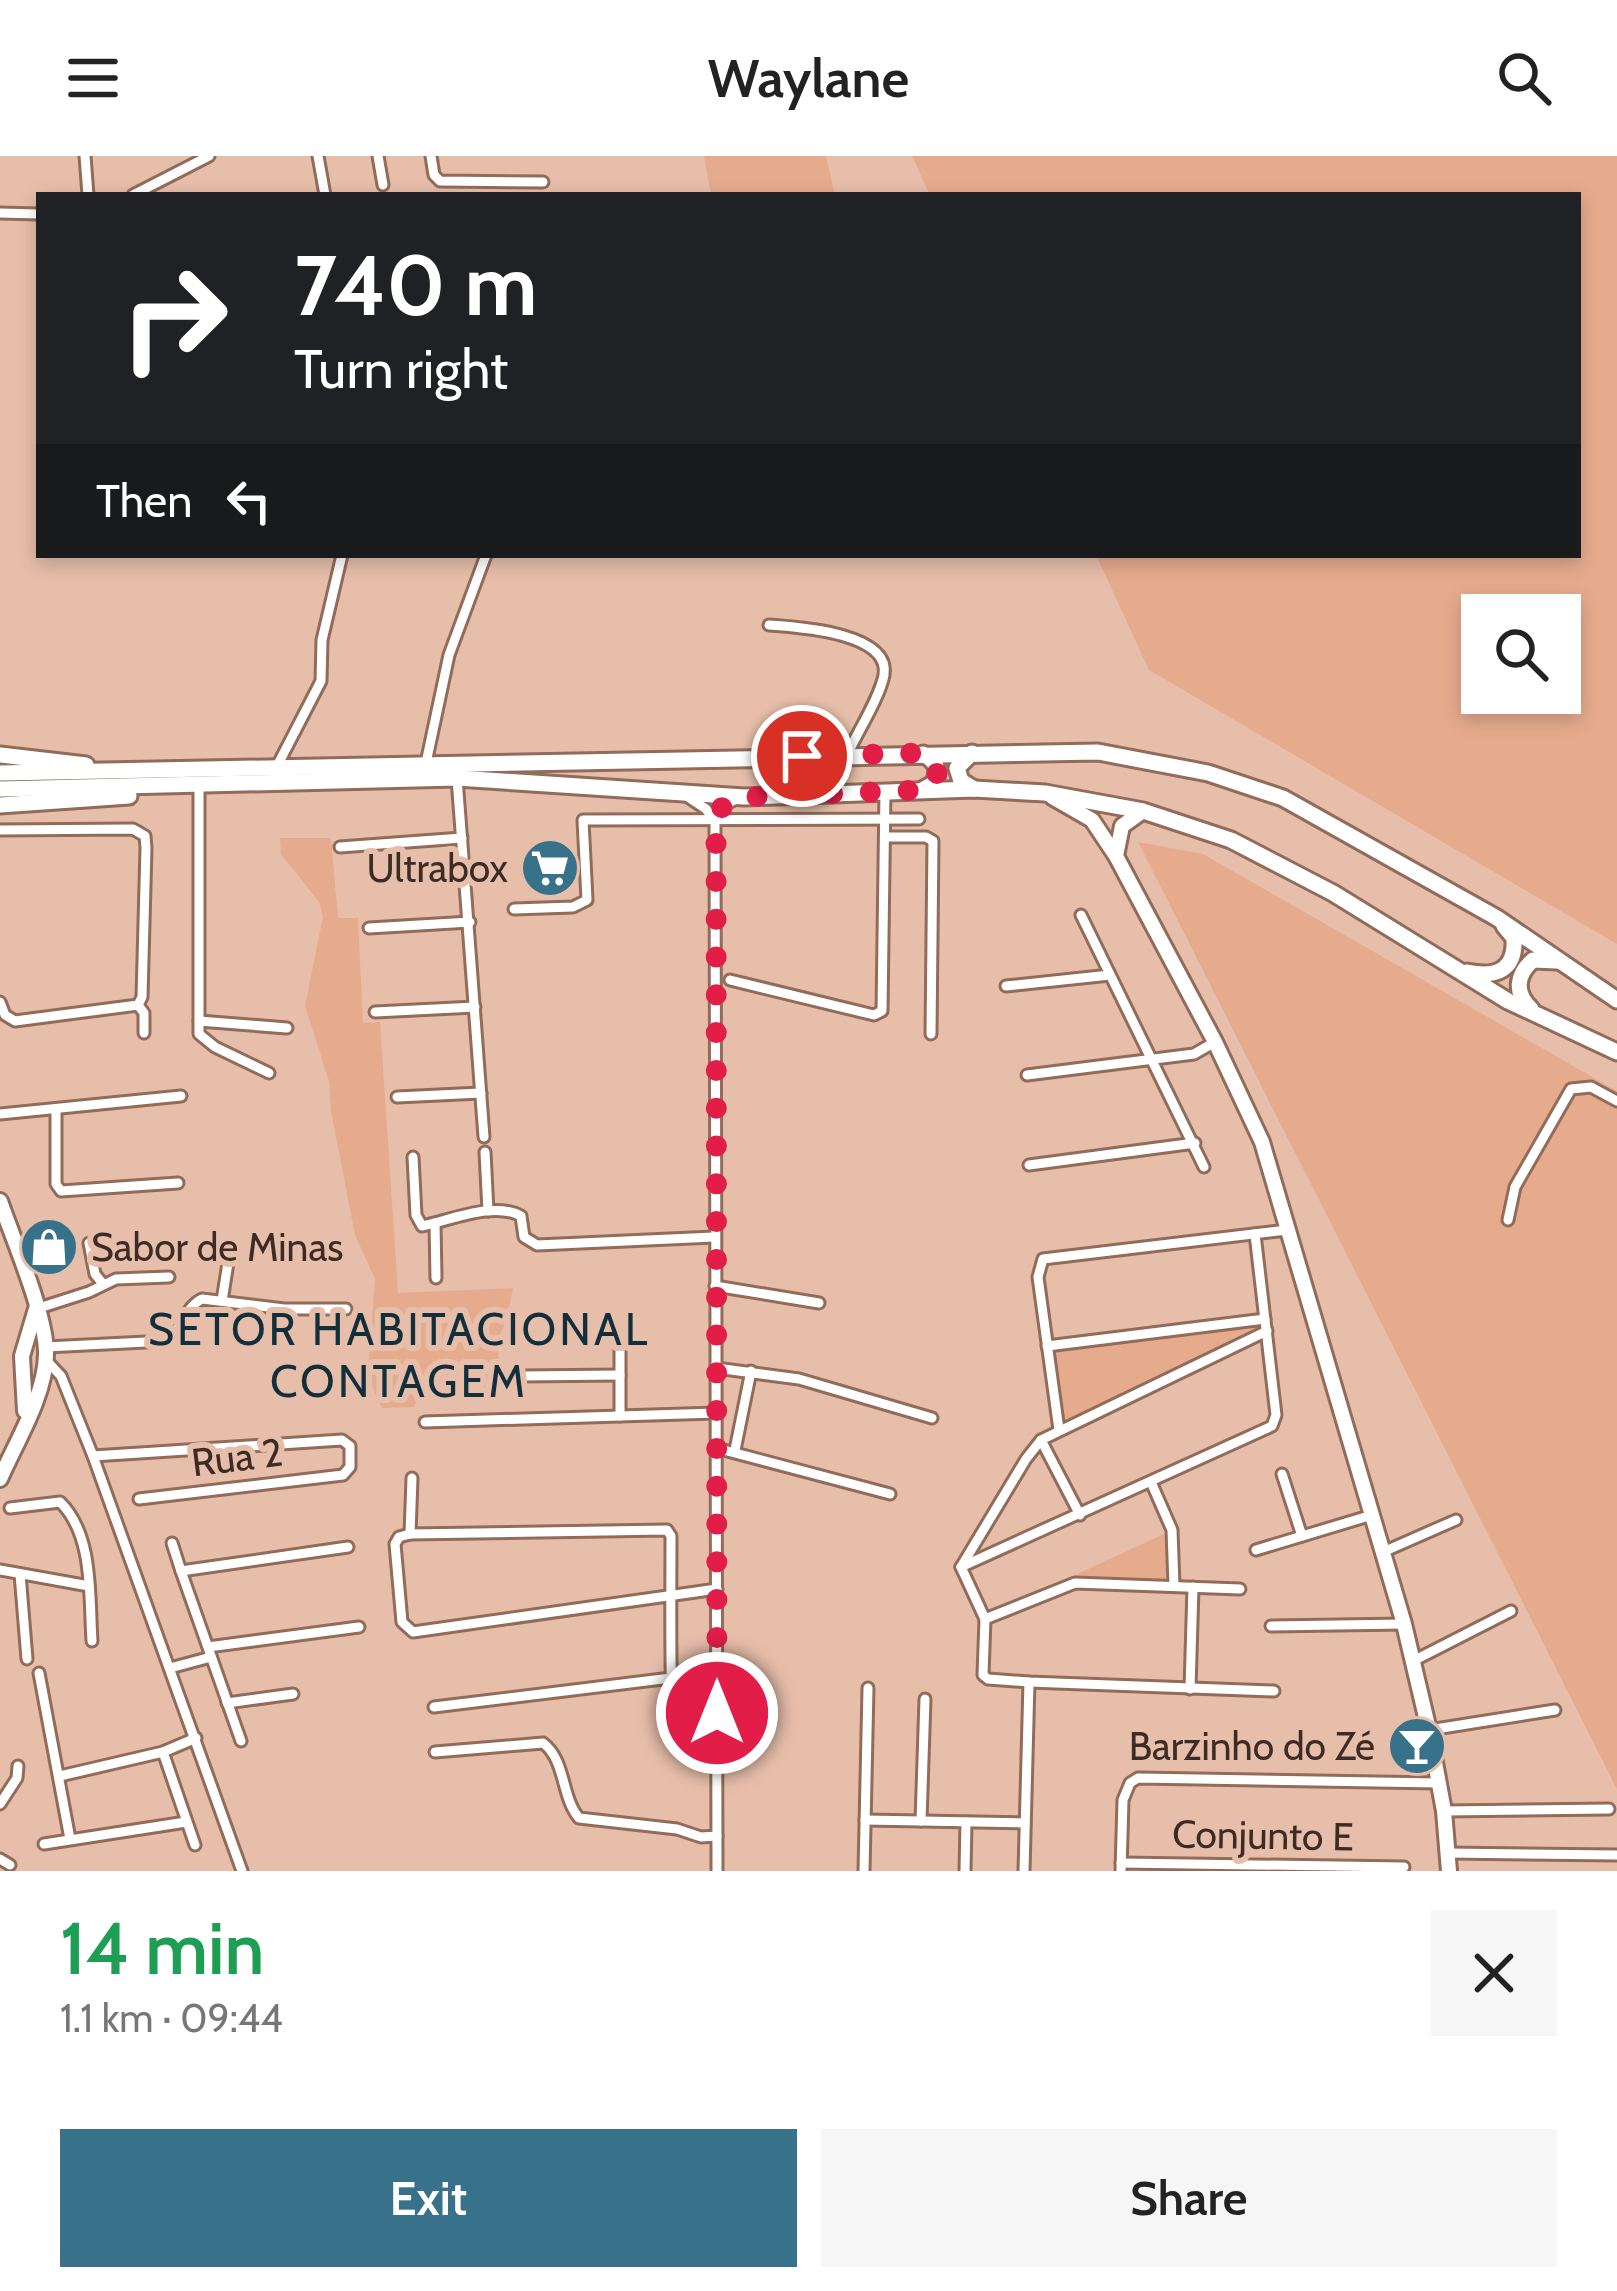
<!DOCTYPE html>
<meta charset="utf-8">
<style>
body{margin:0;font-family:Cabin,sans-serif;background:#f6f6f6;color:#222;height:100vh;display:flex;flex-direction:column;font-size:45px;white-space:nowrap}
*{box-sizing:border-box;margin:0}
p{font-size:39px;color:#767676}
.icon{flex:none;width:66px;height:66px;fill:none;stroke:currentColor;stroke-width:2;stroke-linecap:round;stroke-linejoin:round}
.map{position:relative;height:1715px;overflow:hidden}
.details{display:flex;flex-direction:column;background:#fff;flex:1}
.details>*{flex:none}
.banner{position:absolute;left:36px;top:36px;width:1545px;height:366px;border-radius:0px;box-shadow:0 6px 18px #0003;background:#202124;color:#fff;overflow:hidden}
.fabs{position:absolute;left:1461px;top:438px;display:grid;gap:24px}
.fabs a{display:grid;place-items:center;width:120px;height:120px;border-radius:0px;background:#fff;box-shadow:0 6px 18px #0003;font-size:60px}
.pin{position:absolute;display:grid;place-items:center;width:102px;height:102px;color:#fff;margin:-51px;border:6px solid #fff;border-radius:50%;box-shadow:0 3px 12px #0007}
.me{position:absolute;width:132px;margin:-66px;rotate:0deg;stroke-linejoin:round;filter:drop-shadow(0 0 9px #0008)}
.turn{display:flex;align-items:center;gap:42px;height:252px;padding:0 60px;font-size:54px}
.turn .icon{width:156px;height:156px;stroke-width:2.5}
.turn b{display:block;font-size:84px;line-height:102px}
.then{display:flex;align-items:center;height:114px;padding:0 60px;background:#0003;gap:24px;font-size:45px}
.round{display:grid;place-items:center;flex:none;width:126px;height:126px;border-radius:0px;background:#f6f6f6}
.overview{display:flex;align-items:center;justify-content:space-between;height:204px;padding:0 60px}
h1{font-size:72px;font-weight:600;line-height:90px;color:#1e9e55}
.cta{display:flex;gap:24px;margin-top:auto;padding:24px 60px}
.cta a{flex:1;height:138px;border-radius:0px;background:#37728a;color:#fff;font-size:48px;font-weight:600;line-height:138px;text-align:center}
.cta a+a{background:#f6f6f6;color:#222}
header{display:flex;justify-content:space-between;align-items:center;height:156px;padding:0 60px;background:#fff;font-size:54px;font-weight:600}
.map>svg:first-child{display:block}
.green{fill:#e6ab8d;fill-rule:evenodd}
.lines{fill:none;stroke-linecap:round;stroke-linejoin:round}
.street-casing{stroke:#916c5a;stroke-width:15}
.secondary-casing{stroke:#916c5a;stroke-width:20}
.primary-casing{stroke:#916c5a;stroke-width:21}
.street{stroke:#fff;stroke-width:9}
.secondary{stroke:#fff;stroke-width:14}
.primary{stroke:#fff;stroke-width:15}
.route{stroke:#e11d48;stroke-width:21;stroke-dasharray:0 37.8}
.labels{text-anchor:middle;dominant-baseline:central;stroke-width:12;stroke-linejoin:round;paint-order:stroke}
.poi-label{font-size:39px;fill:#3c2c25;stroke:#e7beaa;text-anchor:end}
.street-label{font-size:39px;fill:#3c2c25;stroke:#e7beaa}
.quarter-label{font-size:45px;letter-spacing:3px;fill:#132f3b;stroke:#e7beaa}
</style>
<header><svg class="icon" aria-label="menu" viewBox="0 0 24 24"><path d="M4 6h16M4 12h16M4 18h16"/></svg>Waylane<svg class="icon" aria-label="search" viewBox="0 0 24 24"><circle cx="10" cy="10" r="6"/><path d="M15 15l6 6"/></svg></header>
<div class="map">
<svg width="1617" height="1715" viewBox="0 0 1617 1715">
<rect width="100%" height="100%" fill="#e7beaa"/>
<!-- green -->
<g class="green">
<polygon points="704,0 826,0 835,39 711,39"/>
<path d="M912,0H1617V788L1149,514L1096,399H1578V39H930ZM1482,459H1560V537H1482Z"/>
<polygon points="280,682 331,682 338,762 358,762 363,867 380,866 398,1137 513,1132 507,1163 499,1181 497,1232 421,1232 414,1251 382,1252 373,1232 369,1201 375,1123 355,1079 331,955 329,925 305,850 323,761 319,746 281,698"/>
<polygon points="1138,686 1203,698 1617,935 1617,1633"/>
<polygon points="1261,1168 1262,1173 1063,1267 1054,1195"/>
<polygon points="1168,1376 1166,1426 1074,1424 1073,1420"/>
</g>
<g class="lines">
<!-- street casing -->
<g class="street-casing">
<g id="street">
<polyline points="85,0 88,39"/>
<polyline points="318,0 325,39"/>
<polyline points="378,0 383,29"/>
<polyline points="431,0 434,19 440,25 543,26"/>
<polyline points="133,39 209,0"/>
<polyline points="0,57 39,58"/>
<path d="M769,469C796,471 891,476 884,519C880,541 857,577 847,599"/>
<polyline points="426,607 449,499 486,399"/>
<polyline points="275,614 321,525 322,484 342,399"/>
<polyline points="457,622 484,981"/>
<polyline points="199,629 199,878 215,891 269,917"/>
<polyline points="688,641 706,653 715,665"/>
<polyline points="0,674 133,673 145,680 146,692 142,841 138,849 15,865 5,859 0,846"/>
<polyline points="885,681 926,681 933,685 931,878"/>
<polyline points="340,691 462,682"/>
<polyline points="514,753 573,751 587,744 583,664 919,663"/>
<polyline points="1081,759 1204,1011"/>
<polyline points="369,772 470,766"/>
<polyline points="730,824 874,859 882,855 885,636"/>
<polyline points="1006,830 1110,819"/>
<polyline points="138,849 144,857 144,877"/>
<polyline points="375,856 475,851"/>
<polyline points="199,865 287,872"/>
<polyline points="1027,919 1194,898 1215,886"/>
<polyline points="397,941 481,937"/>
<polyline points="56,953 56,1028 61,1035 178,1027"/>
<polyline points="0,958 181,940"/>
<polyline points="485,996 488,1055"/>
<path d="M413,1001L416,1059L422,1070C451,1064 494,1045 521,1060L524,1081L537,1089L714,1081"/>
<polyline points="1029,1009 1195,987"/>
<polyline points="1508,1064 1515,1031 1571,933 1591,931 1617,945"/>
<polyline points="435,1067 436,1122"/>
<polyline points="89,1087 95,1118 103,1128"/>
<polyline points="715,1130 819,1147"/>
<polyline points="222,1145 230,1094"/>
<polyline points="36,1153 89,1136 116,1123 169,1121"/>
<polyline points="620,1183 620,1260"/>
<polyline points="1047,1190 1265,1163"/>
<path d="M46,1191L166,1185C182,1174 185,1151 202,1143L284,1153H346"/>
<polyline points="46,1204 61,1220 93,1300 242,1715"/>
<polyline points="716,1212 799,1223 932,1262"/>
<polyline points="521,1220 620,1219"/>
<polyline points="425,1266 716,1257"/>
<polyline points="1059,1274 1038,1121 1043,1103 1287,1074"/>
<polyline points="1041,1284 1080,1359"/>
<polyline points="716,1292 890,1338"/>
<polyline points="735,1294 751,1215"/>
<polyline points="93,1300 342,1284 350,1290 350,1311 343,1319 139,1343"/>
<polyline points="1282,1318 1302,1380"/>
<polyline points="1151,1326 1172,1374 1174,1430"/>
<path d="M10,1352L60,1346C94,1379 89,1441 92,1485"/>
<polyline points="410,1378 412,1322"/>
<polyline points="172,1387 181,1415"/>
<polyline points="1256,1394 1372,1359"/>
<polyline points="1383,1396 1456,1364"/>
<polyline points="961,1411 1272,1270 1276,1259 1255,1078"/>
<polyline points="961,1411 1026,1303 1041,1284 1267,1175"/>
<polyline points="961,1411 985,1463"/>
<polyline points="0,1414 89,1430"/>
<polyline points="20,1418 27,1503"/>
<polyline points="1240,1433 1075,1427 985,1463 983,1519 988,1523 1029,1526 1274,1535"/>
<polyline points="1271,1470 1404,1468"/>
<polyline points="208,1491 359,1471"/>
<polyline points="1413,1505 1511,1455"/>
<polyline points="170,1512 211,1501"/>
<polyline points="39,1517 70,1683"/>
<polyline points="1190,1533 1193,1431"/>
<polyline points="227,1547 293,1538"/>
<path d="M672,1550C670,1494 671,1437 671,1380L667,1374L410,1378L399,1381L395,1388L402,1466L413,1476L717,1433"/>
<polyline points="434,1551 671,1522"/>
<polyline points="1429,1574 1555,1554"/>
<polyline points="241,1585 181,1415 348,1391"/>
<polyline points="163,1596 195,1689"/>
<path d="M435,1596L543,1587C566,1604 561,1641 579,1662L677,1673L701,1681L717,1680"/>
<polyline points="60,1620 163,1596 196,1582"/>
<polyline points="0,1648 17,1622 18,1610"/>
<polyline points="1444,1655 1609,1653"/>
<polyline points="865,1664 1025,1667"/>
<polyline points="921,1665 925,1543"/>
<polyline points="44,1688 186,1666"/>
<polyline points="1448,1697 1617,1699"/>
<polyline points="0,1703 10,1709"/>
<polyline points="1121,1707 1404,1711"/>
<polyline points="717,1715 715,665 723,650 734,644"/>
<polyline points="864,1715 868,1532"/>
<polyline points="965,1715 966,1666"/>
<polyline points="1024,1715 1029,1526"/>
<polyline points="1121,1715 1123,1644 1130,1627 1138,1622 1438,1627"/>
</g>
</g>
<!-- secondary casing -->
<g class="secondary-casing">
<g id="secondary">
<polyline points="1052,641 1092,664 1116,700 1215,886 1262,986 1404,1468 1429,1574 1444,1655 1449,1715"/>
<polyline points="1116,700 1122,670 1143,655"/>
<path d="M0,1045C13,1083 47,1161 46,1199C45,1240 16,1286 0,1323"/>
<polyline points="25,1255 22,1200 36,1153"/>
</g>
</g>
<!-- primary casing -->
<g class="primary-casing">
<g id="primary">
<polyline points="972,597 957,612 961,625 974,633"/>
<polyline points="0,599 86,609"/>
<polyline points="0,617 1098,596 1208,617 1283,642 1497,762 1617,844"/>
<polyline points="0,633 457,622 744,641 974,633 1045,637 1143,655 1231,684 1333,737 1508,845 1617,896"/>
<path d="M922,634L933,628C941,614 936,605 923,598"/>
<polyline points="0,649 129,640"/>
<path d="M1467,816C1495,822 1516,815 1514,782L1504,770"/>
<path d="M1531,853C1514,837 1516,819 1533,804L1557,805"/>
</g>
</g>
<!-- street -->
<use href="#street" class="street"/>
<!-- secondary -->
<use href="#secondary" class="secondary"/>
<!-- primary -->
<use href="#primary" class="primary"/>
</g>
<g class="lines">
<!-- route -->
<path class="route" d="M717,1557L716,660L723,650L745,641L922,634L933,628C942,613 935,605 921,597L802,600"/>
</g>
<!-- icons -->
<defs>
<g id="supermarket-disc" transform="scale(3)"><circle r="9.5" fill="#37728a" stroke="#e7beaa"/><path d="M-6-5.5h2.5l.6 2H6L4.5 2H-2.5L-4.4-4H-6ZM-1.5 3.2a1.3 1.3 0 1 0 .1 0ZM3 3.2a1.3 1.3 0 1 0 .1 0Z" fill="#fff"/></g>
<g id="shop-disc" transform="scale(3)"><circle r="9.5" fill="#37728a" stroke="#e7beaa"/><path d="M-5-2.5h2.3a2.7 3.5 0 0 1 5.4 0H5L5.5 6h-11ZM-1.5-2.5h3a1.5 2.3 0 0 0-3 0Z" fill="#fff"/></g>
<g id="bar-disc" transform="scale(3)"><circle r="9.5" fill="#37728a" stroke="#e7beaa"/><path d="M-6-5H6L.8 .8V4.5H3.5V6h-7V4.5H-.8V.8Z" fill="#fff"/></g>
</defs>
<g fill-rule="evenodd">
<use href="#supermarket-disc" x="550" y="712"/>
<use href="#shop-disc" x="49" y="1091"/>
<use href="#bar-disc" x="1417" y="1590"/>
</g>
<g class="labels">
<!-- poi labels -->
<g class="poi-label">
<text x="508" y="712">Ultrabox</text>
<text x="91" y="1091" text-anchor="start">Sabor de Minas</text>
<text x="1375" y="1590">Barzinho do Zé</text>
</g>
<!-- street labels -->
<g class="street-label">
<text transform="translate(237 1301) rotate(-7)">Rua 2</text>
<text transform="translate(1263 1679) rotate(1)">Conjunto E</text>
</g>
<!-- quarter labels -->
<g class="quarter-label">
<text x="399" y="1173">SETOR HABITACIONAL<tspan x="399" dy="52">CONTAGEM</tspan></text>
</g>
</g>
</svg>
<div class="fabs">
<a><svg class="icon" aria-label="search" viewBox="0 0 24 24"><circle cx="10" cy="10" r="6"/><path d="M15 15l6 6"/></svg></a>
</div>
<div class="pin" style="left:802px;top:600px;background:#d93025"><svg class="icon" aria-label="arrive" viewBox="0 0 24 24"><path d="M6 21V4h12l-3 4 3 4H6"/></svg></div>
<svg class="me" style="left:717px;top:1557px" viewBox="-20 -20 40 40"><circle r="17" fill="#e11d48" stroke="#fff" stroke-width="3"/><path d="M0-11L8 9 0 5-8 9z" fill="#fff"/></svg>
<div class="banner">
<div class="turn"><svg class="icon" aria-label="right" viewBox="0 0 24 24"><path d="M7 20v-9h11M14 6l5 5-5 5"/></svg><div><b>740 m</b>Turn right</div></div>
<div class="then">Then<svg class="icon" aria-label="left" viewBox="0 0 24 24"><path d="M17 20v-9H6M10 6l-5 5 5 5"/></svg></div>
</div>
</div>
<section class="details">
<div class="overview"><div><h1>14 min</h1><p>1.1 km · 09:44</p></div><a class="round"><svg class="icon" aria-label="close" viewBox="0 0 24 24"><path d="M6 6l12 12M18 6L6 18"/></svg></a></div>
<div class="cta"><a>Exit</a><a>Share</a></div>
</section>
